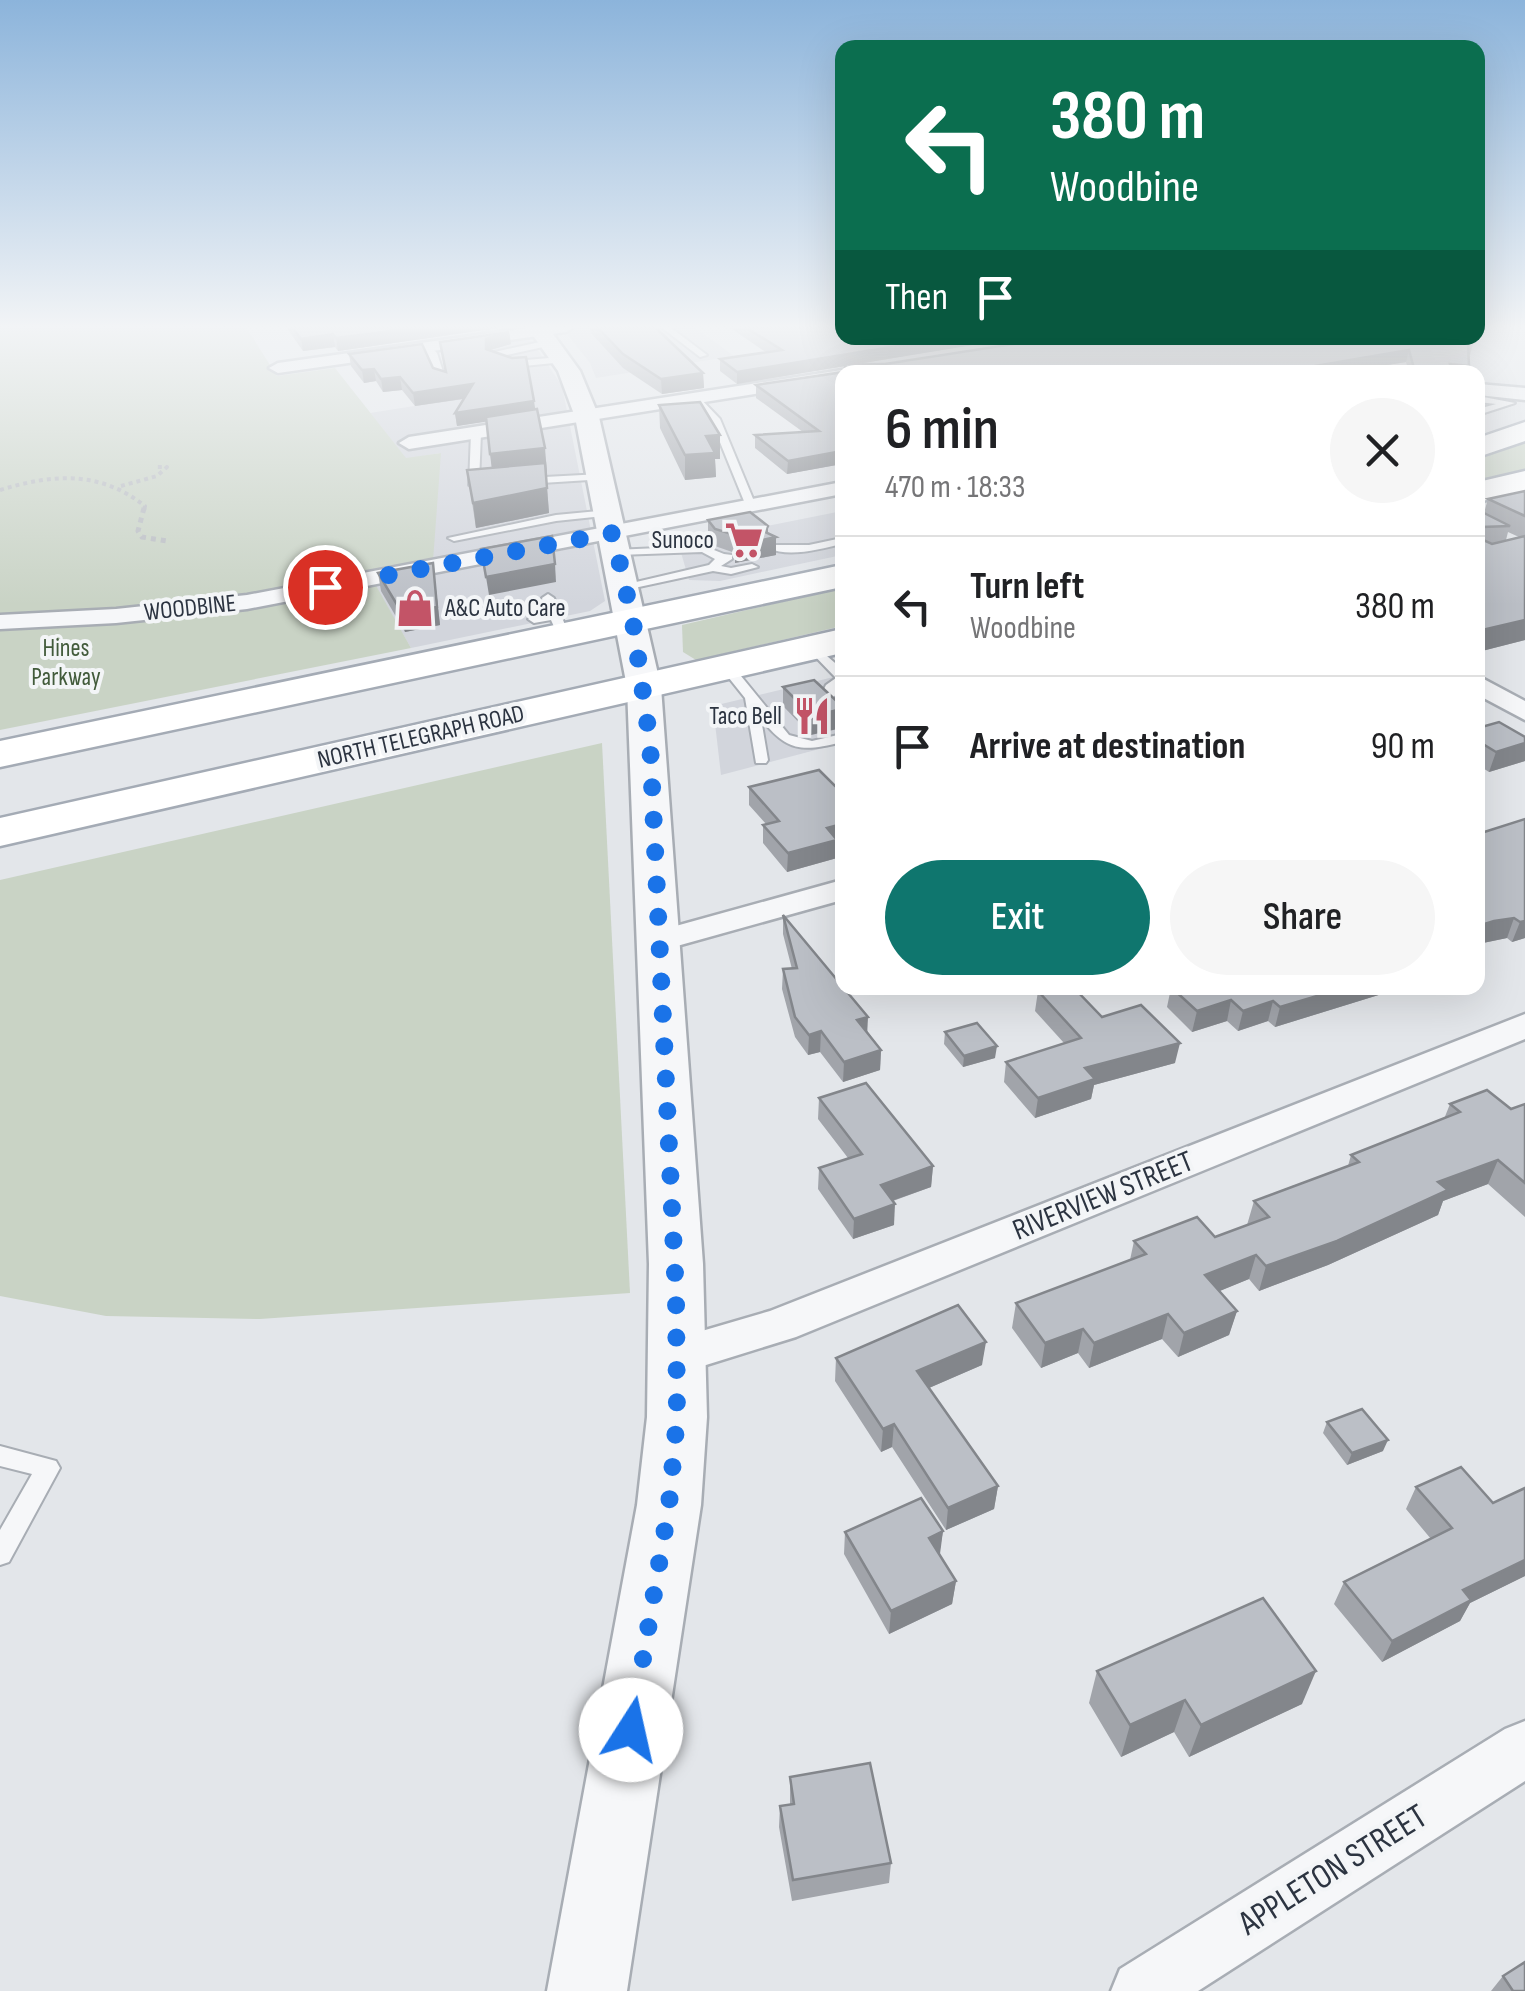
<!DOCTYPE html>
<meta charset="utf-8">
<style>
body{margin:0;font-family:"Sofia Sans Condensed",sans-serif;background:#f6f6f6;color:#202124;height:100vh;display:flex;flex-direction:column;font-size:38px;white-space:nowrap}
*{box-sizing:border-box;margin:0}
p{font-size:32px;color:#757577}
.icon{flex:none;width:55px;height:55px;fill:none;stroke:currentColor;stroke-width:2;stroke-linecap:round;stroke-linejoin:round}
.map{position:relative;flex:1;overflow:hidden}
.sheet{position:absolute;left:835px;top:365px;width:650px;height:630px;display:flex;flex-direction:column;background:#fff;border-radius:20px;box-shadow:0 10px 40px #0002}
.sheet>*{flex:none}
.hud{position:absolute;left:835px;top:40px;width:650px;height:305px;border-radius:20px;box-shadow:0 10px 40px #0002;background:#0b6e4f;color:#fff;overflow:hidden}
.pin{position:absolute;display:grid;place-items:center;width:85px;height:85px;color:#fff;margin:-42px;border:5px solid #fff;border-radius:50%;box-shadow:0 2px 10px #0007}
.me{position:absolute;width:110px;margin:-55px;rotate:10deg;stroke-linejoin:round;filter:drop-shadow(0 0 8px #0008)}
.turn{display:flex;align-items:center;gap:35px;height:210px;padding:0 50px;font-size:45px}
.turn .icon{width:130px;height:130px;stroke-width:2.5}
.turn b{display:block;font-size:70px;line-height:85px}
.then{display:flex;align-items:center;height:95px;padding:0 50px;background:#0003;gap:20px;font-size:38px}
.round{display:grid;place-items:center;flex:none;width:105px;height:105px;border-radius:52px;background:#f6f6f6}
.summary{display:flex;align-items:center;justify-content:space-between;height:170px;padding:0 50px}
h1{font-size:60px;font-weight:600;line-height:75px}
.button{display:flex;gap:20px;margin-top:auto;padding:20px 50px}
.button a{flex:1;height:115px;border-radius:60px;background:#0f766e;color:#fff;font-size:40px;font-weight:600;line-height:115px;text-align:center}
.button a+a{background:#f6f6f6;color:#202124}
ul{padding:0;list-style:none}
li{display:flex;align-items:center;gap:30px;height:140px;padding:0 50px;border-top:2px solid #e0e0e0}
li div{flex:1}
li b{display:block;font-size:38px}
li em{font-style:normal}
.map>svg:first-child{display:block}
.built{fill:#d2d5dc}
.green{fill:#c9d3c5}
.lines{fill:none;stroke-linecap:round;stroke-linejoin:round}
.service-casing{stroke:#a8adb4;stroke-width:4}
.minor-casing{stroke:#a8adb4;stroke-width:5}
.tertiary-casing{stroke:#a8adb4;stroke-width:5}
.primary-casing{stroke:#a4abb5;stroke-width:5}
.path-far1{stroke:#b9bcc2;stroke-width:4;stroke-dasharray:4 4;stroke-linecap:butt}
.path{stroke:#b9bcc2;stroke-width:5;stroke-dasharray:5 5;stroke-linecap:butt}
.service{fill:#f6f7f9;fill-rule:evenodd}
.minor{fill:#f6f7f9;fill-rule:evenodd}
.tertiary{fill:#f6f7f9;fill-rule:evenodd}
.primary{fill:#fff;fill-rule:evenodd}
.wall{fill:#a1a4aa;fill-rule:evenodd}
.shaded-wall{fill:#83868b}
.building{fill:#bbbfc6;stroke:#83868b;stroke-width:2.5}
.route{stroke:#1a73e8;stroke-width:18;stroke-dasharray:0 32.4}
.labels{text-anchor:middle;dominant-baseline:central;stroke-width:8;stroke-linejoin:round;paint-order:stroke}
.far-poi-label{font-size:25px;fill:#2c3441;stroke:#f3f5f7;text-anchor:end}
.far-street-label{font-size:25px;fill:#2c3441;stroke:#f3f5f7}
.far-park-label{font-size:25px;fill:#425b3b;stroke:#f3f5f7}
.street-label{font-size:30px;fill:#2c3441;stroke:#f3f5f7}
.near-street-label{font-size:35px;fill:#2c3441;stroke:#f3f5f7}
</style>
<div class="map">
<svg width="1525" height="1991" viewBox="0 0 1525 1991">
<rect width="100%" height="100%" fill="#e3e6ea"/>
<!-- built -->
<g class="built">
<polygon points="590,327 694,327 734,356 596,378 590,363 567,334 570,329"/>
<polygon points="519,339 532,341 562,386 605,601 590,611 411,648 368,573 440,453 406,459 370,413 452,400 441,350"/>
<polygon points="842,511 842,555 720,581 689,580 677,539 711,537"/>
<polygon points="842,675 842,743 721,775 713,706"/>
</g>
<!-- green -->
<g class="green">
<polygon points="0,327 246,327 277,376 335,368 406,458 441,453 433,561 369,573 411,648 0,730"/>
<polygon points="1525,442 1525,469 1478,480 1478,452"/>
<polygon points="842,588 842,626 696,660 683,652 682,625"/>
<polygon points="602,743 630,1293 260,1319 106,1316 0,1296 0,880"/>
</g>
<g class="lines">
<!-- service casing -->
<g class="service-casing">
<g id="service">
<polygon points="661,327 670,327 707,355 700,357"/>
<polygon points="549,340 552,345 498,357 514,361 561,357 564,362 514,367 490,359 490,353"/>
<polygon points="423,345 429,345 437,353 446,381 438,379"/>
<polygon points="1478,396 1515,403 1478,415 1478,409 1496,404 1478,402"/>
<polygon points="693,397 699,397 720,419 756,506 755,508 746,506 711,420 693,401"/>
<polygon points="476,430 481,433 479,483 486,487 481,490 469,485 471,433"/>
<polygon points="601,474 606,477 605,479 526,484 521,481 526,478"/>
<polygon points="609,510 614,513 613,515 556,521 454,541 448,538 556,515"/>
<path d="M842,538V544C820,549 789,558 768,548L774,545H809Z"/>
<polygon points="704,546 724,554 732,555 732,559 721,566 731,568 752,564 758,567 731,574 713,571 625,590 619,586 709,565 715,559 702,552 618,555 612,552 614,550"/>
<polygon points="548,594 554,598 570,637 568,640 560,640 551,620 534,623 528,619 548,613 542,598"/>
<polygon points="813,644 842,669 842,686 833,698 842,709 842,720 837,719 819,699 826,685 836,678 807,648"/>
<path d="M727,664L732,665L789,735L812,741L842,734V742C802,752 788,752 761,719L768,760L766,763H756L745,698L721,668Z"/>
<polygon points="0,1446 56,1461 60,1468 9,1562 0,1565 0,1530 32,1474 0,1466"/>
</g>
</g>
<!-- minor casing -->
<g class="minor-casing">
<g id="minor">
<polygon points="534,327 574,327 566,332 278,373 269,368 278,363"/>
<polygon points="842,370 849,372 842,372 842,380 409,449 399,443 409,437"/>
<polygon points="1478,384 1525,388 1525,400 1478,395"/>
<polygon points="842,482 842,494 247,609 116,623 0,629 0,615 116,609 247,595"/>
<polygon points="1478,676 1525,701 1525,720 1478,695"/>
<polygon points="842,880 842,900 659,951 647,948 642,941 647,934"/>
<polygon points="1525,1014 1525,1039 796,1337 677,1374 661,1369 655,1356 661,1343 770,1311"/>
<polygon points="1525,1721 1525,1781 1198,1991 1111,1991 1120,1969 1505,1729"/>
</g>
</g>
<!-- tertiary casing -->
<g class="tertiary-casing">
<polygon id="tertiary" points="527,327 548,327 580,371 599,417 661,687 703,1264 707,1417 701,1505 627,1991 547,1991 637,1505 647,1417 649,1264 627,687 575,417 558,371"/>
</g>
<!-- primary casing -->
<g class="primary-casing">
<g id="primary">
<polygon points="1525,422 1525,441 1478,457 1478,438"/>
<polygon points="1525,471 1525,491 1478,502 1478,482"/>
<polygon points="842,565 842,587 0,767 0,741"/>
<polygon points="842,629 842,653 0,846 0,818"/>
</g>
</g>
<!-- path-far1 -->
<g class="path-far1">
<polyline points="121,486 157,476 167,467 157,467"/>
<path d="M0,490C53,474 99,470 145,506L144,511"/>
</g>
<!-- path -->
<polyline class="path" points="144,508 138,531 142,537 167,541"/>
<!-- service -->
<use href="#service" class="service"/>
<!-- minor -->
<use href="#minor" class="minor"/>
<!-- tertiary -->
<use href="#tertiary" class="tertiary"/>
<!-- primary -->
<use href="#primary" class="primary"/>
</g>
<!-- wall -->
<g class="wall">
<polygon points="286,327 498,327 498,328 338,351 335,347 303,351"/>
<polygon points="590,327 655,327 703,373 704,388 662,394 623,368 591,333"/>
<polygon points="729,327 842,327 1015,338 856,364 1473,343 1470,355 1468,355 1467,372 1409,372 1406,362 1343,372 842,372 842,464 787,474 755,448 755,435 803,432 756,398 756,385 843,372 845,366 737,384 720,371 720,359 767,353"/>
<polygon points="509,332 511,344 489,350 535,409 547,473 546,473 549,513 476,528 467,470 492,468 487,421 457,426 455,413 464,399 415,406 402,390 383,392 376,381 364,383 351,366 349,354 445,372 440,342"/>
<polygon points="659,405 720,435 720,459 715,459 716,477 685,480 660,428"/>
<path d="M1525,491V640L1478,652L1482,512L1484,513L1488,499ZM1508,532L1519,537L1506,540Z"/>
<polygon points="708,520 768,534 776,537 776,555 735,563 735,553 715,546 708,537"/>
<polygon points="433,563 440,625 405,632 381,591 378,573"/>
<polygon points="814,680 811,735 783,706 783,687"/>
<polygon points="1478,728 1525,761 1489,772 1478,765"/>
<polygon points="749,787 837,844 837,858 787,872 763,843 763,825 766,824 749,805"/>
<polygon points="1525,819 1525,938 1512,942 1507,938 1478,944 1478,834"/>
<polygon points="783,915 881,1050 880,1070 843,1082 820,1052 808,1055 795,1037 782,989 783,969 792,969 783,934"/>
<polygon points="1171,988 1387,988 1385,993 1275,1027 1268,1021 1238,1031 1227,1021 1192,1032 1167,1007"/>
<polygon points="1038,991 1102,1017 1175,1063 1094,1085 1091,1099 1035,1118 1004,1082 1006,1062 1064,1043 1035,1011"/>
<polygon points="945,1032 995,1058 963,1067 944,1044"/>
<polygon points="819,1098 933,1166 931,1187 893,1201 894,1225 853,1239 818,1189 819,1168 848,1158 818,1119"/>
<polygon points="1450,1104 1511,1109 1525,1104 1525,1217 1488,1184 1443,1201 1438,1215 1328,1265 1259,1291 1249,1279 1219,1291 1237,1311 1229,1335 1178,1357 1162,1339 1089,1368 1078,1353 1041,1368 1012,1328 1016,1303 1130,1260 1134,1241 1215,1237 1247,1225 1254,1201 1348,1166 1351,1155 1444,1119"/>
<polygon points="836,1358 982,1365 929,1388 998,1486 994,1509 946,1530 892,1447 881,1452 835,1381"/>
<polygon points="1327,1422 1383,1451 1347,1465 1323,1433"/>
<polygon points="1416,1487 1493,1503 1525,1488 1525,1576 1470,1603 1460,1621 1382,1662 1334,1604 1344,1582 1431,1539 1406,1509"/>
<polygon points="943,1531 939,1554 956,1581 952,1604 889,1634 844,1554 845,1532"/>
<polygon points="1097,1671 1302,1704 1189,1757 1174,1732 1121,1757 1089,1703"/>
<polygon points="790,1777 891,1863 889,1883 792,1901 779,1827 780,1806 790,1804"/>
<polygon points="1503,1976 1525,1991 1491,1991"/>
</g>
<!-- shaded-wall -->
<g class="shaded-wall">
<polygon points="422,327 498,327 498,328 338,351 336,338"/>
<polygon points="509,332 511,344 487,351 487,361 486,339"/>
<polygon points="333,334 335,347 303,351 301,339"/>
<polygon points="947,338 1015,338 737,384 737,372"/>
<polygon points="1409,350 1406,362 1343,372 1279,372"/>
<polygon points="374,369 376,381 364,383 362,370"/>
<polygon points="703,373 704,388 662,394 661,379"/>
<polygon points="400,377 402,390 383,392 381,379"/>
<polygon points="473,384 475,397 415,406 413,393"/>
<polygon points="534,401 536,414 457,426 455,413"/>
<polygon points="720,435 720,459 715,459 716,477 685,480 685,455 706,436"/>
<polygon points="545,448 547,473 493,478 490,454"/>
<polygon points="842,451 842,464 787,474 788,461"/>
<polygon points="547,488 549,513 476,528 473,503"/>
<polygon points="768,526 768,539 776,537 776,555 735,563 735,546 765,532"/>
<polygon points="433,563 440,625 405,632 402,613"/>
<polygon points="555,564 556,582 489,595 486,577"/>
<polygon points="1525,620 1525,640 1478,652 1478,631"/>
<polygon points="842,709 842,728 811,735 812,716"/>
<polygon points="1525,743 1525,761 1489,772 1496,752"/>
<polygon points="842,824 842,842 837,844 837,858 787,872 788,853 827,828"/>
<polygon points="1514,918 1507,938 1478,944 1478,926 1494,921"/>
<polygon points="1525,921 1525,938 1512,942 1520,922"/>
<polygon points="1344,988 1387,988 1385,993 1275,1027 1280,1007"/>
<polygon points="1231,1000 1227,1021 1192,1032 1197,1011"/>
<polygon points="1273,1001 1268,1021 1238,1031 1243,1011"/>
<polygon points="868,1017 867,1037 857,1020"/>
<polygon points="821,1031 820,1052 808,1055 809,1035"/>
<polygon points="1180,1043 1175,1063 1094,1085 1091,1099 1035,1118 1038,1098 1085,1068"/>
<polygon points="997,1046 995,1058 963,1067 964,1056"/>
<polygon points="881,1050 880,1070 843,1082 844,1062"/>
<polygon points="1498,1160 1488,1184 1443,1201 1438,1215 1328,1265 1259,1291 1266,1266 1438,1182"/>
<polygon points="933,1166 931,1187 880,1205 881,1185"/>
<polygon points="895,1204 894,1225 853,1239 854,1219"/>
<polygon points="1256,1255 1249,1279 1198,1300 1205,1275"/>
<polygon points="1237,1311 1229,1335 1178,1357 1184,1333"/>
<polygon points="1168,1314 1162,1339 1089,1368 1094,1343"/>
<polygon points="1083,1329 1078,1353 1041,1368 1045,1343"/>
<polygon points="986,1342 982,1365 915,1394 917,1371"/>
<polygon points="894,1424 892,1447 881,1452 883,1429"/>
<polygon points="1388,1440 1383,1451 1347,1465 1352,1453"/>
<polygon points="998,1486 994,1509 946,1530 948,1508"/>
<polygon points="943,1531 940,1554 926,1561 929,1538"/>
<polygon points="1525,1560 1525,1576 1470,1603 1460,1621 1382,1662 1392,1641 1463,1590"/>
<polygon points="956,1581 952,1604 889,1634 891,1611"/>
<polygon points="1316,1671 1302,1704 1189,1757 1201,1725"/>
<polygon points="1185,1700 1174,1732 1121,1757 1130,1725"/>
</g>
<!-- building -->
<g class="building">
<polygon points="292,327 422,327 336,338 333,334 301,339"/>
<polygon points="597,327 655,327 703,373 661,379 623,354"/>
<polygon points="745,327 842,327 842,338 947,338 737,372 720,359 782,350"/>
<polygon points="509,332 486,339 486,349 512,358 526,357 534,401 455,413 473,384 413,393 400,377 381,379 374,369 362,370 349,354 422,344 433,368 446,372 440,342"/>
<polygon points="1051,338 1474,338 1473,343 1468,343 1469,366 1450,364 1453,372 1415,372 1409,350 1280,372 842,372 842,451 788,461 755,435 819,431 756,385 843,372 846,364 885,364"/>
<polygon points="700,402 720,435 706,436 715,453 685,455 659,405"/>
<polygon points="537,409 545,448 490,454 486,417"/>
<polygon points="545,463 547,488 473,503 467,470"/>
<polygon points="1525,491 1525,516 1488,499"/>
<polygon points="1480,504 1482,512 1510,526 1482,527 1483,540 1492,544 1525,536 1525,620 1478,631 1478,505"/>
<polygon points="750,512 768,526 765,532 776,537 735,546 735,535 715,529 708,520"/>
<polygon points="552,536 555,564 486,577 481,549"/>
<polygon points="433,563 437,607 402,613 378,573"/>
<polygon points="814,680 842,706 842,709 812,716 783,687"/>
<polygon points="1499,722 1525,737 1525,743 1496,752 1478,741 1478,728"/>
<polygon points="819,770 835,786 842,785 842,824 827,828 837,840 788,853 763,825 779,821 749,787"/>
<polygon points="1525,819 1525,921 1520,922 1514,918 1494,921 1478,926 1478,877 1480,876 1478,874 1478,834"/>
<polygon points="783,915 868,1017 857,1020 881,1050 844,1062 821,1031 809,1035 795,1017 783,969 797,968"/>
<polygon points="1049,988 1074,988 1102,1017 1141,1005 1180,1043 1085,1068 1095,1079 1038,1098 1006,1062 1081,1038 1038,991"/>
<polygon points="1172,988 1344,988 1280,1007 1273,1001 1243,1011 1231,1000 1197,1011"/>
<polygon points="977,1023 997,1046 964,1056 945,1032"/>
<polygon points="866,1083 933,1166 881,1185 895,1204 854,1219 819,1168 862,1154 819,1098"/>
<polygon points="1487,1090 1511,1109 1525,1104 1525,1183 1498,1160 1438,1182 1448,1190 1337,1241 1266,1266 1256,1255 1205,1275 1237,1311 1184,1333 1168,1314 1094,1343 1083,1329 1045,1343 1016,1303 1146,1254 1134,1241 1197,1217 1215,1237 1269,1217 1254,1201 1359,1162 1351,1155 1460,1112 1450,1104"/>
<polygon points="958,1305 986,1342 917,1371 998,1486 948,1508 894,1424 883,1429 836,1358"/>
<polygon points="1362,1409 1388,1440 1352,1453 1327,1422"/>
<polygon points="1461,1467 1493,1503 1525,1488 1525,1560 1463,1590 1471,1600 1392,1641 1344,1582 1452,1528 1416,1487"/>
<polygon points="921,1498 943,1531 929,1538 956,1581 891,1611 845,1532"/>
<polygon points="1263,1598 1316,1671 1201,1725 1185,1700 1130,1725 1097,1671"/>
<polygon points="870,1763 891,1863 793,1880 780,1806 794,1804 790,1777"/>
<polygon points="1525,1962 1525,1991 1513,1991 1503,1976"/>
</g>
<!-- sky -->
<linearGradient id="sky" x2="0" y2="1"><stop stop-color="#8cb4db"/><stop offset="0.54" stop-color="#f2f4f6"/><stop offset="1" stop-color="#f2f4f6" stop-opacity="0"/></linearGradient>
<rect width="1525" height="605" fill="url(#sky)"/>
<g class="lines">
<!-- route -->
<polyline class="route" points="325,587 613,533 633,622 650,742 676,1295 677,1417 669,1505 631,1730"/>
</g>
<!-- icons -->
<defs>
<g id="supermarket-bare" transform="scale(3)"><path d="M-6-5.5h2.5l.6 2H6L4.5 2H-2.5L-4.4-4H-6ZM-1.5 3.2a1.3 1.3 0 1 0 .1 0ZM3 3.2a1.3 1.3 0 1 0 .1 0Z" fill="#c35467" stroke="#f3f5f7" stroke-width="2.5" paint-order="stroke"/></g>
<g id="shop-bare" transform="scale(3)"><path d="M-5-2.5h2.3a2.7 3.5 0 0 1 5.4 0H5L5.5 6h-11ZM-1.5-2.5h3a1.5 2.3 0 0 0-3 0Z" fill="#c35467" stroke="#f3f5f7" stroke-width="2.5" paint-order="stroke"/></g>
<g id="restaurant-bare" transform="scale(3)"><path d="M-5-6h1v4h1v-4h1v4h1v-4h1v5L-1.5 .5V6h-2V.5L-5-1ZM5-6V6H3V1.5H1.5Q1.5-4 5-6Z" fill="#c35467" stroke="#f3f5f7" stroke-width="2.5" paint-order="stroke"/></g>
</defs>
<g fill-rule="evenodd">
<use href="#supermarket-bare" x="744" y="540"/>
<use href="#shop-bare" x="415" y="608"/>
<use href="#restaurant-bare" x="812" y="716"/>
</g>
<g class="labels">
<!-- far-poi labels -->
<g class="far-poi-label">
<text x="714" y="540">Sunoco</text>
<text x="445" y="608" text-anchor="start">A&amp;C Auto Care</text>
<text x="782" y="716">Taco Bell</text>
</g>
<!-- far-street labels -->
<g class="far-street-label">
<text transform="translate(190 608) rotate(-6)">WOODBINE</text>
<text transform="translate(421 737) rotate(-13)">NORTH TELEGRAPH ROAD</text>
</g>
<!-- far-park labels -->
<g class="far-park-label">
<text x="66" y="648">Hines<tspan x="66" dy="29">Parkway</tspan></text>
</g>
<!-- street labels -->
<g class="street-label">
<text transform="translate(1103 1196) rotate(-22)">RIVERVIEW STREET</text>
</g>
<!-- near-street labels -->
<g class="near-street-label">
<text transform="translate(1333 1870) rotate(-32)">APPLETON STREET</text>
</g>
</g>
</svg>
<div class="pin" style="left:325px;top:587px;background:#d93025"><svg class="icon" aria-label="arrive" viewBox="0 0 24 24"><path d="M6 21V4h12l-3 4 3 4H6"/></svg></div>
<svg class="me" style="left:631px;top:1730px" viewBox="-20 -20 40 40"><circle r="19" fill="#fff"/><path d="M0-13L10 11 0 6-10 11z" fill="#1a73e8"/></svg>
<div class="hud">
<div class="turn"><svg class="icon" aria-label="left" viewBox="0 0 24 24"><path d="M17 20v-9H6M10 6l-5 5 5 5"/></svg><div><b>380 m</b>Woodbine</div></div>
<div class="then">Then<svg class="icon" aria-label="arrive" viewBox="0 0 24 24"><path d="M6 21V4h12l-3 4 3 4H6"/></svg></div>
</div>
<section class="sheet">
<div class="summary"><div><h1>6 min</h1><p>470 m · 18:33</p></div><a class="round"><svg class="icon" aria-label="close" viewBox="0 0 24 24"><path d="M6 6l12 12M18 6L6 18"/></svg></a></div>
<ul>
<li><svg class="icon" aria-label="left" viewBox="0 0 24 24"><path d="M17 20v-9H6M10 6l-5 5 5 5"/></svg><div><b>Turn left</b><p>Woodbine</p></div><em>380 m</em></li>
<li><svg class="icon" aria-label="arrive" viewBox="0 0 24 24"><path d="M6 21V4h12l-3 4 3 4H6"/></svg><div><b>Arrive at destination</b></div><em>90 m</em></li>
</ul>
<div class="button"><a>Exit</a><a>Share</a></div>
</section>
</div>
